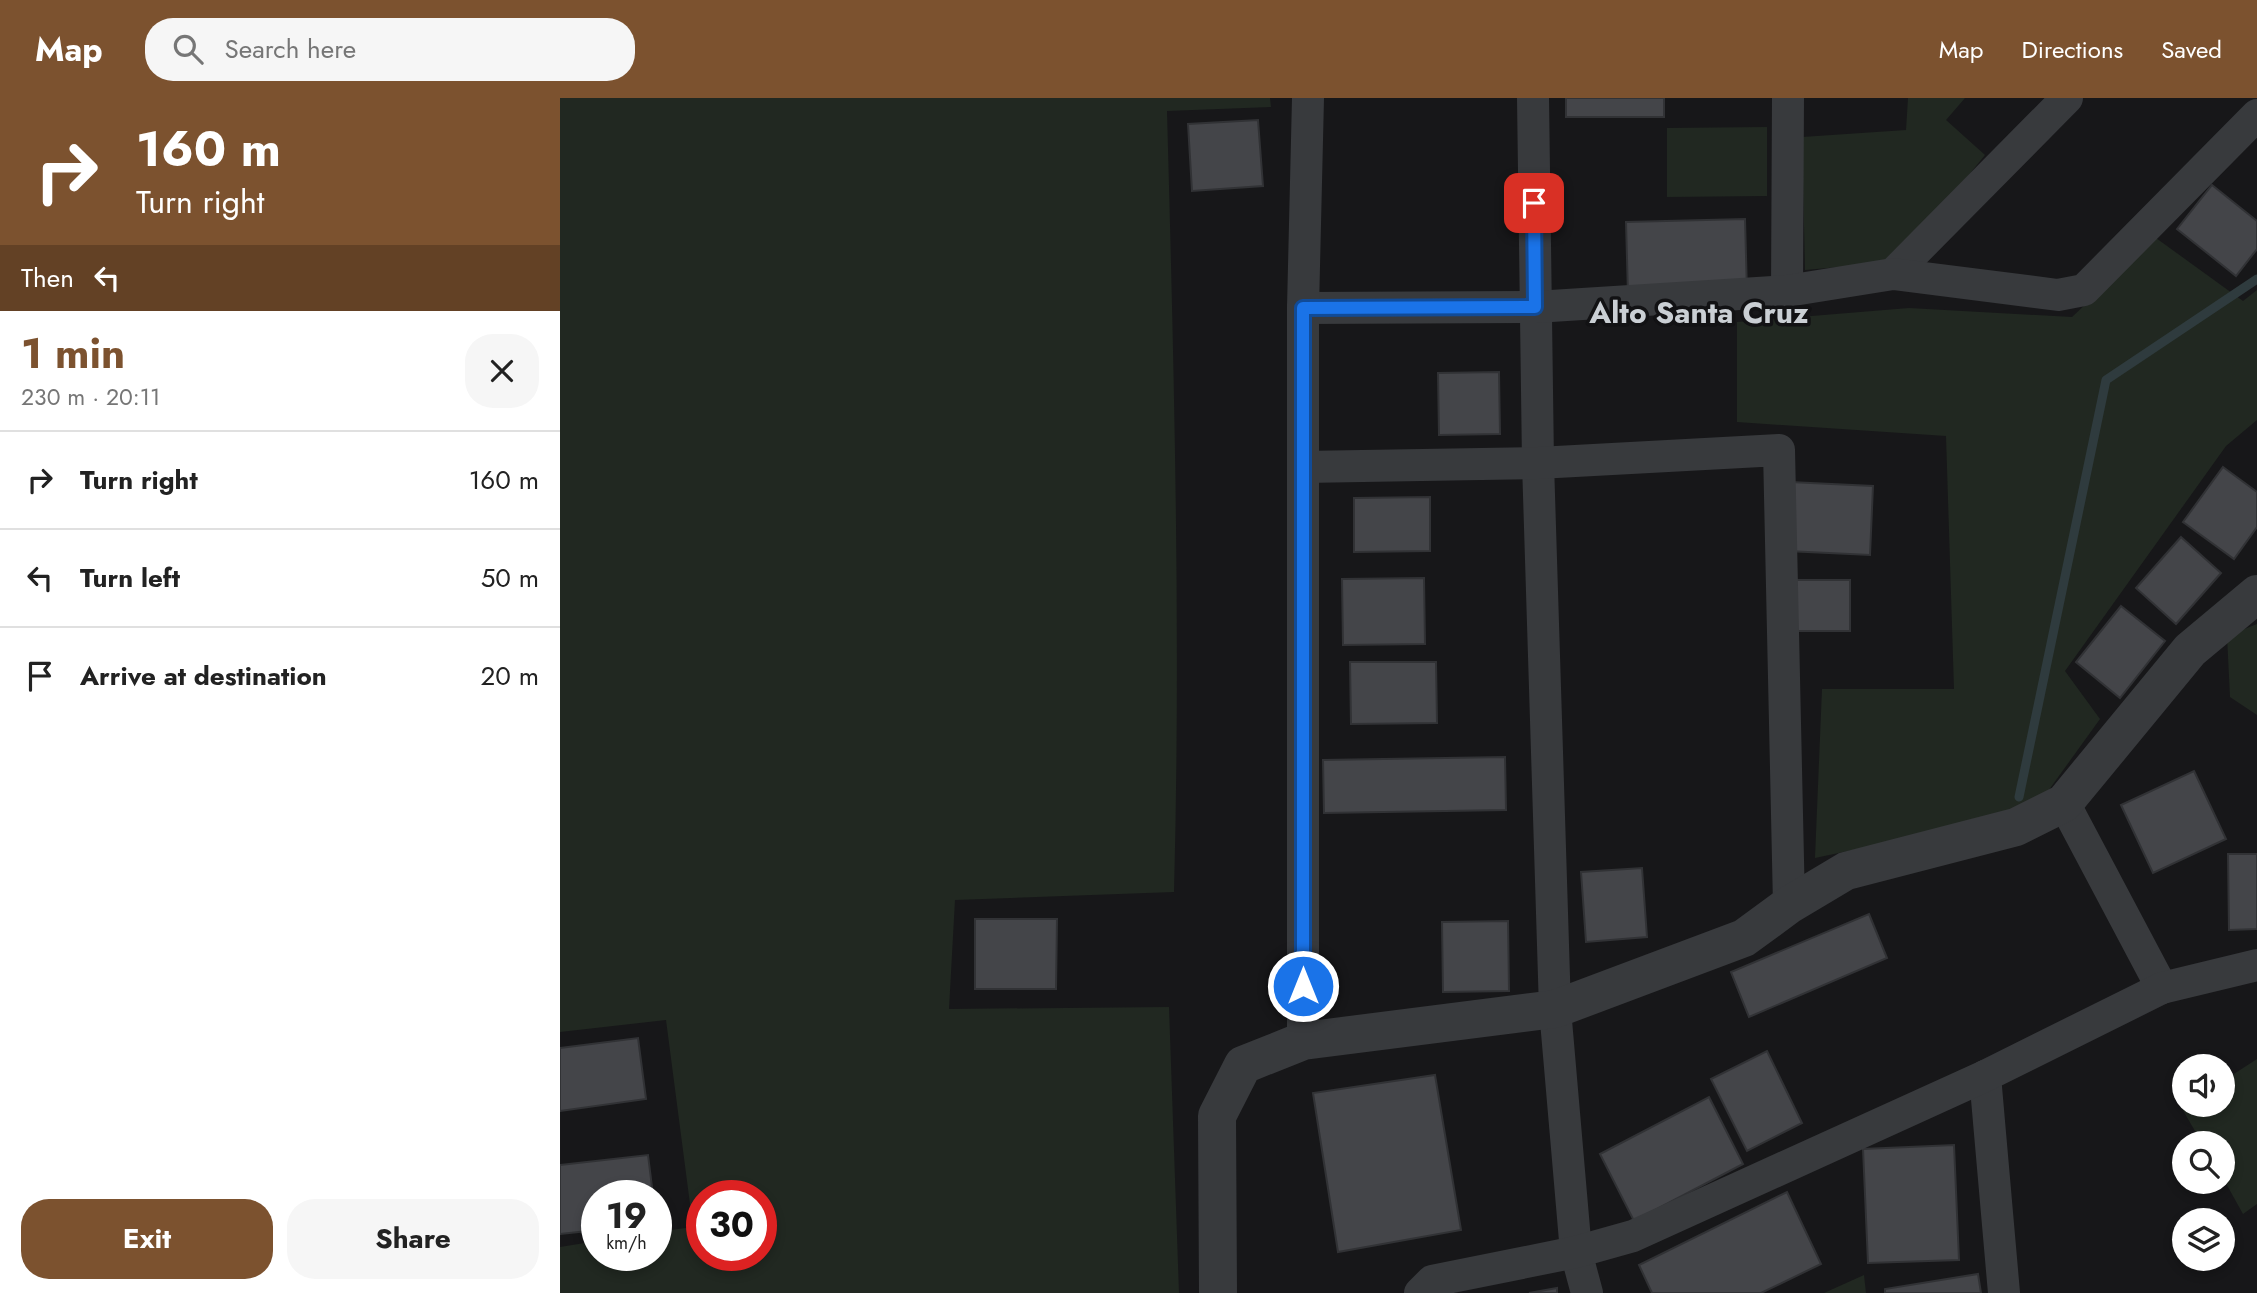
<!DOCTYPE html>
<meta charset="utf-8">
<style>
body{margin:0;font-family:Jost,sans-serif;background:#f6f6f6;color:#222;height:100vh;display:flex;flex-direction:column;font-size:26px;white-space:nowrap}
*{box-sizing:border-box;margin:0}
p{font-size:23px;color:#767676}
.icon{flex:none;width:38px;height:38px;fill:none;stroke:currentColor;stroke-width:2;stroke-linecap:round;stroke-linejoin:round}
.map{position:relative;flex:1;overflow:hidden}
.details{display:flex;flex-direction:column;background:#fff;width:560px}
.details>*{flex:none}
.hud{background:#7c522f;color:#fff;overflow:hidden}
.fabs{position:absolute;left:1612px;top:956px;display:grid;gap:14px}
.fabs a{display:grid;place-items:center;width:63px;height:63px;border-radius:50%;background:#fff;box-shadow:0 4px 10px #0003;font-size:35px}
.speed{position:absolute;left:21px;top:1082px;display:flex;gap:14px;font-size:35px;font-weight:700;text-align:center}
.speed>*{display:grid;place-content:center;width:91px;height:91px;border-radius:50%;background:#fff;box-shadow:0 4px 10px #0003;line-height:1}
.speed small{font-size:18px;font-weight:400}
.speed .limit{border:10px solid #d22;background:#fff;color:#111}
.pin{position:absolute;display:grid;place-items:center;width:60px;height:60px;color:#fff;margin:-30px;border-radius:14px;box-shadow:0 4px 10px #0006}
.me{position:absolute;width:77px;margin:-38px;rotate:0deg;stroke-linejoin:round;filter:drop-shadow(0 0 5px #0008)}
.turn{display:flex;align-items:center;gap:24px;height:147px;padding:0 21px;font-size:32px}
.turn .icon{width:91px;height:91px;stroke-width:2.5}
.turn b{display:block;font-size:49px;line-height:60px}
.then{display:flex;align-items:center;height:66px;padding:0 21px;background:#0003;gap:14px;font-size:26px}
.round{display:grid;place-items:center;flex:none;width:74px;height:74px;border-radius:28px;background:#f6f6f6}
.headline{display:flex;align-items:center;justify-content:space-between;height:119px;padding:0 21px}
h1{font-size:42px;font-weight:700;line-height:52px;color:#7c522f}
.primary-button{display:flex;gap:14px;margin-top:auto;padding:14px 21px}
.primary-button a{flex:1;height:80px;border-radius:28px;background:#7c522f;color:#fff;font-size:28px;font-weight:700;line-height:80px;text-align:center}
.primary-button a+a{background:#f6f6f6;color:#222}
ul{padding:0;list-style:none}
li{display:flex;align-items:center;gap:21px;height:98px;padding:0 21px;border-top:2px solid #e0e0e0}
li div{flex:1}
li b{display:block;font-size:26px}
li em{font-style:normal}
header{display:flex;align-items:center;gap:42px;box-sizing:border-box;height:98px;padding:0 35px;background:#7c522f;color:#fff}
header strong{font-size:33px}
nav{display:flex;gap:38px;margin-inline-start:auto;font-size:24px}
.search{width:490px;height:63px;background:#f6f6f6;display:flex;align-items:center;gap:18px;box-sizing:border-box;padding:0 24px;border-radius:28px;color:#767676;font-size:26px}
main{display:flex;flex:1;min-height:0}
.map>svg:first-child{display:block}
.green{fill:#212821;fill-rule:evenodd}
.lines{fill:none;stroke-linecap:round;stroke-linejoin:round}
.stream{stroke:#2f3b3e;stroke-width:9}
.building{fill:#444549;stroke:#313235;stroke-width:2}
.minor{stroke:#383a3d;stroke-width:32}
.tertiary{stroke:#383a3d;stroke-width:38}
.route-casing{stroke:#114b97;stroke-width:18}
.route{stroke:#1a73e8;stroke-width:12}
.labels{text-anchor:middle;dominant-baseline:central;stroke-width:7;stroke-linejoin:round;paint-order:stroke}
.neighbourhood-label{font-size:30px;font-weight:bold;fill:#cacfd4;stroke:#121214}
</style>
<header>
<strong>Map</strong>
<div class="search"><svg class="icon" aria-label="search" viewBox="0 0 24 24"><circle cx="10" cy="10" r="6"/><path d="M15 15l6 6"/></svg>Search here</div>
<nav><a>Map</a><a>Directions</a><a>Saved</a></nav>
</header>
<main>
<section class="details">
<div class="hud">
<div class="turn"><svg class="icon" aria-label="right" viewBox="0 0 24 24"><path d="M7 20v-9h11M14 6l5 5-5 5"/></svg><div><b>160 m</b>Turn right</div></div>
<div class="then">Then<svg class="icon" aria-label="left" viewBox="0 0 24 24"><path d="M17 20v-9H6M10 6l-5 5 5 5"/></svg></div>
</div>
<div class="headline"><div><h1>1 min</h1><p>230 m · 20:11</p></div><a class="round"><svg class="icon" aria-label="close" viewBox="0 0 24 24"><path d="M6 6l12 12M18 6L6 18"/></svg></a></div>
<ul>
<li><svg class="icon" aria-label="right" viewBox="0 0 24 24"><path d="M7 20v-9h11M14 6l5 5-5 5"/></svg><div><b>Turn right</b></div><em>160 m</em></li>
<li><svg class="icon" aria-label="left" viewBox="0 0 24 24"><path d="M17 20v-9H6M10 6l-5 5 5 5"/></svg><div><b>Turn left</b></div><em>50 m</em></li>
<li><svg class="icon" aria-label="arrive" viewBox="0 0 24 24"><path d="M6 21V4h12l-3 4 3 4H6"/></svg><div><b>Arrive at destination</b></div><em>20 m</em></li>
</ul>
<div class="primary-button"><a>Exit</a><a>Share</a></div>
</section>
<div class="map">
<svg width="1697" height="1195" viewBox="0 0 1697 1195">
<rect width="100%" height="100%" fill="#171719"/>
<!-- green -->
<g class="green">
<path d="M0,0H710L711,9L607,13C614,273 621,533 614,794L395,802L389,911L609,909L619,1195H0V1149L37,1143V1157H96V1134L133,1129L106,922L0,934ZM142,1097H201V1157H142Z"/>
<polygon points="1348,0 1405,0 1386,22 1425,57 1338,164 1245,172 1242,39 1346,32"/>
<polygon points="1207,29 1207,98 1107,99 1107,30"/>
<polygon points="1596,140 1683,203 1697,192 1697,322 1666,348 1505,573 1540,621 1473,714 1255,760 1262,591 1394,591 1386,338 1177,324 1177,224 1349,210 1512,219"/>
<polygon points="1697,526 1697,617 1670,599 1667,538"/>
<polygon points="1697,961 1697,1106 1683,1116 1663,1080 1662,1045 1642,1045 1621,1009 1626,1006 1662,1006 1663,983"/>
<polygon points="1304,1177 1306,1195 1264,1195"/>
</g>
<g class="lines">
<!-- stream -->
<polyline class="stream" points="1459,699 1546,282 1697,181"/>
</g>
<!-- building -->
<g class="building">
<rect x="1006" y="0" width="98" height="19"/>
<polygon points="698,22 703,88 632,93 628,26"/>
<polygon points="1652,87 1697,123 1697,151 1676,178 1617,131"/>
<polygon points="1185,121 1187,194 1068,197 1066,124"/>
<polygon points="939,274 940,336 879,337 878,275"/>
<polygon points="1663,369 1697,394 1697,429 1674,461 1623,424"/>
<polygon points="1230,384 1313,388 1310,457 1227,453"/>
<polygon points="870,399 870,453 794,454 794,400"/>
<polygon points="1621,439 1661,475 1616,526 1576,490"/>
<polygon points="864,480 865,546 783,547 782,481"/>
<polygon points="1227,482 1290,482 1290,533 1228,533"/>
<polygon points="1561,508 1605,543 1560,600 1516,564"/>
<polygon points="790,564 876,564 877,625 791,626"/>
<polygon points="945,659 946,712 764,715 763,662"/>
<polygon points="1634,673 1666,741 1593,775 1561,707"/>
<polygon points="1668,756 1697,756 1697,831 1669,832"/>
<polygon points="1082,770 1087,839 1026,844 1021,774"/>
<polygon points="1309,816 1327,860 1189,919 1171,874"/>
<polygon points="415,821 497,821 496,891 415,891"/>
<polygon points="948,823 949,893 883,894 882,824"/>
<polygon points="78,940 86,1001 0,1013 0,950"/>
<polygon points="1207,953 1242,1025 1187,1053 1151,981"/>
<polygon points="875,977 901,1132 778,1154 753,995"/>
<polygon points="1149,999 1183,1066 1074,1123 1040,1056"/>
<polygon points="1394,1047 1399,1162 1308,1165 1303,1051"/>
<polygon points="88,1057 93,1097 37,1097 37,1132 0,1136 0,1067"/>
<polygon points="1227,1094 1261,1166 1201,1195 1092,1195 1079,1167"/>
<polygon points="1418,1176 1421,1195 1325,1195 1325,1191"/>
<polygon points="997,1190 997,1195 969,1195"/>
</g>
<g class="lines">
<!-- minor -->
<g class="minor">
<polyline points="973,0 978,365 995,911 1016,1154 1027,1195"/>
<polyline points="1333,176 1507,0"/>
<polyline points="1227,193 1228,0"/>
<polyline points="743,210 975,209 1227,193 1333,176 1498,197 1524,192 1697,17"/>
<polyline points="743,369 978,365 1219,352 1229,807"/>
<polyline points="1504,705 1602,890"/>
<polyline points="743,943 743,210 748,0"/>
<polyline points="1425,978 1444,1195"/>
<polyline points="860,1195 872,1183 1016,1154 1073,1138 1425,978 1602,890 1697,867"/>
</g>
<!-- tertiary -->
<polyline class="tertiary" points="658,1195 657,1018 683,967 743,943 995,911 1184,840 1229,807 1286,773 1456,729 1504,705 1630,552 1697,496"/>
</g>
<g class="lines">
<!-- route casing -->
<g class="route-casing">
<polyline id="route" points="743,888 743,210 975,209 974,105"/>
</g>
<!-- route -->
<use href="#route" class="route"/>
</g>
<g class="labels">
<!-- neighbourhood labels -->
<g class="neighbourhood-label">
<text x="1139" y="214">Alto Santa Cruz</text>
</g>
</g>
</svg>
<div class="fabs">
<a><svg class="icon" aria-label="sound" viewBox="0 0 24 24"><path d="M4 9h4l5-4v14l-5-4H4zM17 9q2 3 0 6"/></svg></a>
<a><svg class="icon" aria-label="search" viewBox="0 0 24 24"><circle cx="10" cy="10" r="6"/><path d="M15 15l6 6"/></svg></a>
<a><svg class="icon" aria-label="layers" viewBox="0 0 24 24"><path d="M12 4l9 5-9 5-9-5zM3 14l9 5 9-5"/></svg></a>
</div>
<div class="speed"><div>19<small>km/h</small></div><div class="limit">30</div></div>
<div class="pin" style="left:974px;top:105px;background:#d93025"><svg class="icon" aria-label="arrive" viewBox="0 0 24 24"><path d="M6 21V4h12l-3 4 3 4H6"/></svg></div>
<svg class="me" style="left:743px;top:888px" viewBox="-20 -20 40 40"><circle r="17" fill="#1a73e8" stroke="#fff" stroke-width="3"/><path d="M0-11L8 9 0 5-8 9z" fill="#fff"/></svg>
</div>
</main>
